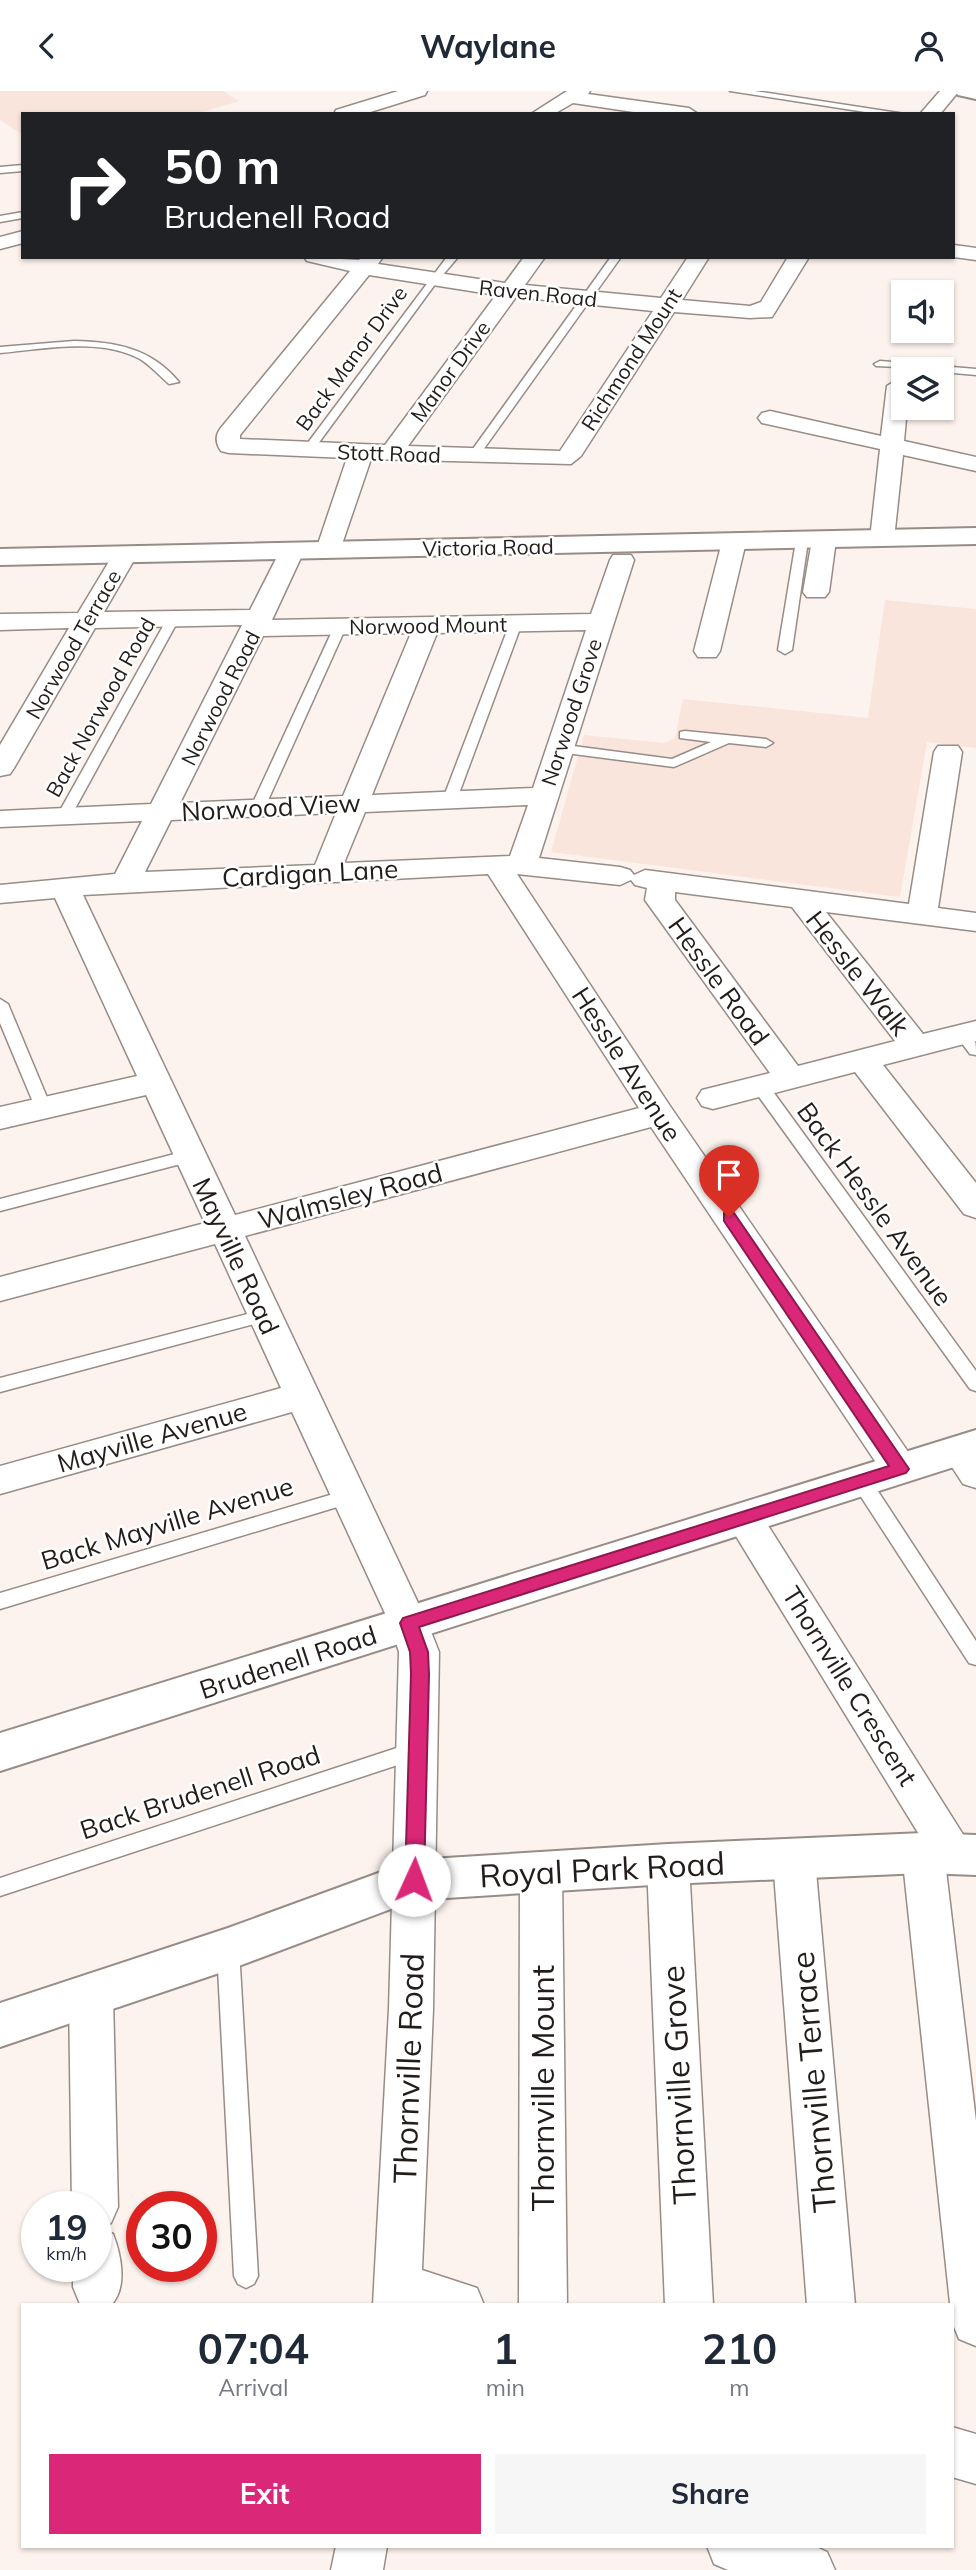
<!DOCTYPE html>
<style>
body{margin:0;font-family:Mulish,sans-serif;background:#f6f6f7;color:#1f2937;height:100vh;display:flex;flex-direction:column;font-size:26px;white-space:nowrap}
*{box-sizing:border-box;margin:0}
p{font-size:23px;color:#747a83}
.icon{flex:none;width:38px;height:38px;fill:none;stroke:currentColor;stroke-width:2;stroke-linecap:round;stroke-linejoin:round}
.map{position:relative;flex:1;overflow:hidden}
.sheet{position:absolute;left:21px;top:2212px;width:933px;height:245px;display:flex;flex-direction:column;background:#fff;border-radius:0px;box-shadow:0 2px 5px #0004}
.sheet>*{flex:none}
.hud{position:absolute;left:21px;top:21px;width:934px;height:147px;border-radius:0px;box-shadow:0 2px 5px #0004;background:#202124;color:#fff;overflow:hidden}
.fabs{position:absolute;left:891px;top:189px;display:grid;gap:14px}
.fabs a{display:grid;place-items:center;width:63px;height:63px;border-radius:0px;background:#fff;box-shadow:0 2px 5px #0004;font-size:35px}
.speed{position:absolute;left:21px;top:2100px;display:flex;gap:14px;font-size:35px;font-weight:700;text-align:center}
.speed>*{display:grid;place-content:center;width:91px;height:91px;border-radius:50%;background:#fff;box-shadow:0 2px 5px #0004;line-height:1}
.speed small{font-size:18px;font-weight:400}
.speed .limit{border:10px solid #d22;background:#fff;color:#111}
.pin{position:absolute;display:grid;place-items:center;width:60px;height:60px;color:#fff;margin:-72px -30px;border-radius:50% 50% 50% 0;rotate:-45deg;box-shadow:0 0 7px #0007}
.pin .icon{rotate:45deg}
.me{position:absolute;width:77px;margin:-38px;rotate:2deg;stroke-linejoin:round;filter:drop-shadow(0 0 5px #0008)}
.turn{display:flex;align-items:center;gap:24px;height:147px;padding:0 28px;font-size:32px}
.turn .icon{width:91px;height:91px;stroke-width:2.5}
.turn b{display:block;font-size:49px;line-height:60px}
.eta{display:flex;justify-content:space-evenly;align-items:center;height:119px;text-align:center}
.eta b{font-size:42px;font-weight:700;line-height:49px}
.action{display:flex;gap:14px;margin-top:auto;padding:14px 28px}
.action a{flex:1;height:80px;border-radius:0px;background:#db2777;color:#fff;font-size:28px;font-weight:700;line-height:80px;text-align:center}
.action a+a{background:#f6f6f7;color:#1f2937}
header{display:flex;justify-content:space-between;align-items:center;height:91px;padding:0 28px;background:#fff;font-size:32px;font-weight:700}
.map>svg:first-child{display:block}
.built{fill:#f9e5db}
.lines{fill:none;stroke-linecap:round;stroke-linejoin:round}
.service-casing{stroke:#978c86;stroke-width:3}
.minor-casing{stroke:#978c86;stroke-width:3}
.tertiary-casing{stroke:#978c86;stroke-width:4}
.trunk-casing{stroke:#978c86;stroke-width:4}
.service{fill:#fff;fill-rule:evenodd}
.minor{fill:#fff;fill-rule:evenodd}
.tertiary{fill:#fff;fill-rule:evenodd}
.trunk{fill:#fff;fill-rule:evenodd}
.route{fill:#db2777;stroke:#8e194d;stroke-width:2}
.labels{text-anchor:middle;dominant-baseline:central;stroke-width:5;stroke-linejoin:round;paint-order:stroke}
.far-street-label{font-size:21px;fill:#221d1b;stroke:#fff}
.street-label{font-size:26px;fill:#221d1b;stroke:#fff}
.near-street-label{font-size:32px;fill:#221d1b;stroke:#fff}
</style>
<header><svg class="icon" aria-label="back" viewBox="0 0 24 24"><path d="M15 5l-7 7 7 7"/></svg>Waylane<svg class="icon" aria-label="person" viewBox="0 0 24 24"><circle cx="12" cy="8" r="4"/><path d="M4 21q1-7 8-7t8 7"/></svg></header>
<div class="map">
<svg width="976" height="2479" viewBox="0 0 976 2479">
<rect width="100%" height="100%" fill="#fdf3ee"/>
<!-- built -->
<g class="built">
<polygon points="0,0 223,0 239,10 196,23 23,23 23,44 0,29"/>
<polygon points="885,509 976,518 976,657 927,651 900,806 551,761 584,644 664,652 675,647 683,608 868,627"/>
</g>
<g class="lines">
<!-- service casing -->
<g class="service-casing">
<g id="service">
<polygon points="730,0 755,0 905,23 878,23"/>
<polygon points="23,74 23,80 0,82 0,76"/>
<polygon points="23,121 23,127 0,131 0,125"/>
<polygon points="447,166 458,166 436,192 312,361 304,361 304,357"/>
<polygon points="611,166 621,166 478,366 470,366 470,362"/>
<path d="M74,250C116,251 151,257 179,291L169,293C160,285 151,275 140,268C100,246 43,258 0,262V256Z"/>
<polygon points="880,270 976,278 976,284 942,281 942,278 876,275 874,273"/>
<polygon points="802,446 808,450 792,559 785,563 778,559 796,450"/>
<polygon points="173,524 179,528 71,725 64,729 59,728 57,725 167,528"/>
<polygon points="516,528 522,532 457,708 450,712 445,711 443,708 510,532"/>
<polygon points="340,532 346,536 265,716 263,719 253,719 251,716 334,536"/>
<polygon points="685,640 766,648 773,652 766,656 729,652 674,676 558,661 551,657 558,653 672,668 711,651 680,647 680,641"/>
<polygon points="0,908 8,913 51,1016 49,1020 37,1020 35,1016 0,932"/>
<path d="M963,938C976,942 976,952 976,964L970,963L955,943Z"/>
<polygon points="760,990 766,991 976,1280 976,1300 970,1298 754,999 752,995 754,991"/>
<polygon points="190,1059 196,1061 198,1065 196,1069 0,1120 0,1108"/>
<polygon points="263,1219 272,1225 269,1229 0,1301 0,1287"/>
<polygon points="861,1383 868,1385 976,1550 976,1574 969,1572 854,1395 852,1390 854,1385"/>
<polygon points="350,1398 357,1400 359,1405 357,1410 0,1518 0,1502"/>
<polygon points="418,1650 425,1653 428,1659 425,1665 0,1805 0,1787"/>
<polygon points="228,1848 236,1851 239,1858 258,2185 254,2193 246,2197 238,2193 234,2185 217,1858 220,1851"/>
</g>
</g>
<!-- minor casing -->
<g class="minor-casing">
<g id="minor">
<polygon points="398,0 427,0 425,4 364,23 334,23 336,19"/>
<polygon points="567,0 590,0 588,3 689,17 698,23 647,23 573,12 554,23 531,23"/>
<polygon points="940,0 959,0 940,23 920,23"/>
<polygon points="23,140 23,152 0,158 0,146"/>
<polygon points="954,154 976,157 976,169 954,166"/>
<path d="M304,166L359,169L362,166H383L378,173L505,192L524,166H545L525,194L661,207L688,166H709L682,209L750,215L761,211L788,166H809L772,226L750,227L674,221L581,365L571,373L371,368L340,459L337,464H319L316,459L347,367L229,362L221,360C216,353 215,345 220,338L350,180L307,170ZM369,184L496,204L385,354L240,348V344ZM516,206L653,220L560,360L408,355Z"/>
<polygon points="898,288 903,289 903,317 907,317 904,350 976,366 976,380 903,364 894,448 891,453 873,453 870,448 880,358 762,332 758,327 762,322 770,320 881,345 887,295"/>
<polygon points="824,442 833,444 836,449 829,501 825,506 807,506 803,501 812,449 815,444"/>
<polygon points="734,444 743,446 746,451 720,560 716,566 698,566 694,560 722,451 725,446"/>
<path d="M292,453L301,455L304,460L272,529L591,523L610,469L613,464H631L634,469L539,767L620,776L630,779L634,784L645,779L909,813L934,661L938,655H958L962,661L938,817L976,822V840L826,821L923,943L976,930V950L883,974L976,1092V1127L964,1123L855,981L713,1018L702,1015L697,1007L702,999L770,982L645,809L647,797L635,794L631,789L620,794L517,783L670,1015L913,1368L918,1378L913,1388L900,1392L887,1388L651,1036L245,1145L428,1533L439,1561L433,1918L422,2179L477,2197L484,2214H373L389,1918L399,1561L390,1533L292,1321L0,1403V1375L281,1297L215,1153L0,1210V1186L205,1132L146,1004L0,1038V1016L137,985L55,807L0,812V794L115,783L142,730L0,736V720L151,713L242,534L95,537L14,677L10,683L0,685V654L69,537L0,539V523L78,522L116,459H134L137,464L104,521L250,519L280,460L283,455ZM586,539L533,697L372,704L437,542ZM411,542L343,705L180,712L263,545ZM528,714L510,765L344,772L365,721ZM336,722L315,774L145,781L171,729ZM488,783L639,1017L235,1124L83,804ZM675,801L792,816L895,950L798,975L675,809Z"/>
<polygon points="959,1345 972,1349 976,1355 976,1397 963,1393 941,1359 946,1349"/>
<polygon points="744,1412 757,1417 976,1764 970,1777 955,1782 946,1779 976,2030 976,2255 959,2248 952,2231 902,1762 908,1749 920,1745 731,1437 725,1427 731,1417"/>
<polygon points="794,1751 809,1756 815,1769 855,2214 807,2214 773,1769 779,1756"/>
<polygon points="668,1755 683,1760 689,1773 713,2214 665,2214 647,1773 653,1760"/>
<polygon points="541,1762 556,1768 562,1781 567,2214 519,2214 520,1781 526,1768"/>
<path d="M91,1885L106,1891L113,1905L118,2116L111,2132L99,2137L113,2143C121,2163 128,2197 111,2214L80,2213L73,2196V2175H96V2116H72L69,1905L76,1891Z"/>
<polygon points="952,2336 976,2343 976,2393 952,2386"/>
<polygon points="336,2455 387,2455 383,2479 331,2479"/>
<polygon points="707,2455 814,2455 827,2461 835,2479 728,2479 714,2473"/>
</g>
</g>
<!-- tertiary casing -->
<g class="tertiary-casing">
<g id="tertiary">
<polygon points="976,437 976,453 0,474 0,458"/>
<polygon points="976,1339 976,1369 0,1680 0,1642"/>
<polygon points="923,1742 976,1744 976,1784 923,1782 668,1793 415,1809 228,1879 0,1956 0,1912 228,1837 414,1769 668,1753"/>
</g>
</g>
<!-- trunk casing -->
<g class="trunk-casing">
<polygon id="trunk" points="955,0 976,0 976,8 958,4"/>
</g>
<!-- service -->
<use href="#service" class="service"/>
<!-- minor -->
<use href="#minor" class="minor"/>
<!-- tertiary -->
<use href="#tertiary" class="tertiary"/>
<!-- trunk -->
<use href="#trunk" class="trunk"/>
</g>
<!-- route -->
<polygon class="route" points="729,1120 734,1122 909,1378 906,1382 419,1536 428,1561 429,1583 424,1789 421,1795 414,1797 407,1795 405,1789 411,1583 410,1561 400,1532 403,1527 889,1375 724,1130 724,1122"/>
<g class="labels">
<!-- far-street labels -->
<g class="far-street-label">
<text transform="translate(538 202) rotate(6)">Raven Road</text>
<text transform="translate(351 267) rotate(-54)">Back Manor Drive</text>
<text transform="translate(631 268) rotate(-57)">Richmond Mount</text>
<text transform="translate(450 280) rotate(-54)">Manor Drive</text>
<text transform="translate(389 362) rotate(2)">Stott Road</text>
<text transform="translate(488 456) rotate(-1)">Victoria Road</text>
<text transform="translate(428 534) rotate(-1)">Norwood Mount</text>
<text transform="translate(73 553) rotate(-60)">Norwood Terrace</text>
<text transform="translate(220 607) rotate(-63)">Norwood Road</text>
<text transform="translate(100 616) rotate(-61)">Back Norwood Road</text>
<text transform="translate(571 621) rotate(-72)">Norwood Grove</text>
</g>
<!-- street labels -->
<g class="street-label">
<text transform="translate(271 716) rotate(-3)">Norwood View</text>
<text transform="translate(310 782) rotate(-3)">Cardigan Lane</text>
<text transform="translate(858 882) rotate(52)">Hessle Walk</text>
<text transform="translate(719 890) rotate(54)">Hessle Road</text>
<text transform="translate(627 973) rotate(57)">Hessle Avenue</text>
<text transform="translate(350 1105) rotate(-15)">Walmsley Road</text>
<text transform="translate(875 1113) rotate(54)">Back Hessle Avenue</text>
<text transform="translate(236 1165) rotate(65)">Mayville Road</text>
<text transform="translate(152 1346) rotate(-16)">Mayville Avenue</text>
<text transform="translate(167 1432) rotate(-17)">Back Mayville Avenue</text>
<text transform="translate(288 1571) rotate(-18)">Brudenell Road</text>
<text transform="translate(850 1595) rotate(58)">Thornville Crescent</text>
<text transform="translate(200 1701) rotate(-18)">Back Brudenell Road</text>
</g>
<!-- near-street labels -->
<g class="near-street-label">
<text transform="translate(602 1778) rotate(-3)">Royal Park Road</text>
<text transform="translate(408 1977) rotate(-88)">Thornville Road</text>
<text transform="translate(813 1991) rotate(-95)">Thornville Terrace</text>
<text transform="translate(678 1994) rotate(-93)">Thornville Grove</text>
<text transform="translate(542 1997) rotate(-90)">Thornville Mount</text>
</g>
</g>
</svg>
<div class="fabs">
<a><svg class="icon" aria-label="sound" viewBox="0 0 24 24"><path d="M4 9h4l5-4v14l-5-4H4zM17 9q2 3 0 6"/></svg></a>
<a><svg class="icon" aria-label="layers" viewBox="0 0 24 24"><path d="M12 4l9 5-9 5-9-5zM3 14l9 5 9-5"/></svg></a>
</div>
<div class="speed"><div>19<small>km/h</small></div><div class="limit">30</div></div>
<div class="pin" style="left:729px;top:1126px;background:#d93025"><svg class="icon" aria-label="arrive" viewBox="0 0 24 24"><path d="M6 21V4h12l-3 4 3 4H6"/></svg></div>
<svg class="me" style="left:414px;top:1789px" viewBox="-20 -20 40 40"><circle r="19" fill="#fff"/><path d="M0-13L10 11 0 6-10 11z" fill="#db2777"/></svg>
<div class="hud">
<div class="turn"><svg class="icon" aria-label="right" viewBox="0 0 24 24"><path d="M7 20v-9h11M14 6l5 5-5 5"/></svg><div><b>50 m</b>Brudenell Road</div></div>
</div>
<section class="sheet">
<div class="eta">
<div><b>07:04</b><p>Arrival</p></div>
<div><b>1</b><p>min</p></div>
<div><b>210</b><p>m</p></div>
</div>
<div class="action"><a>Exit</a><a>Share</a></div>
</section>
</div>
